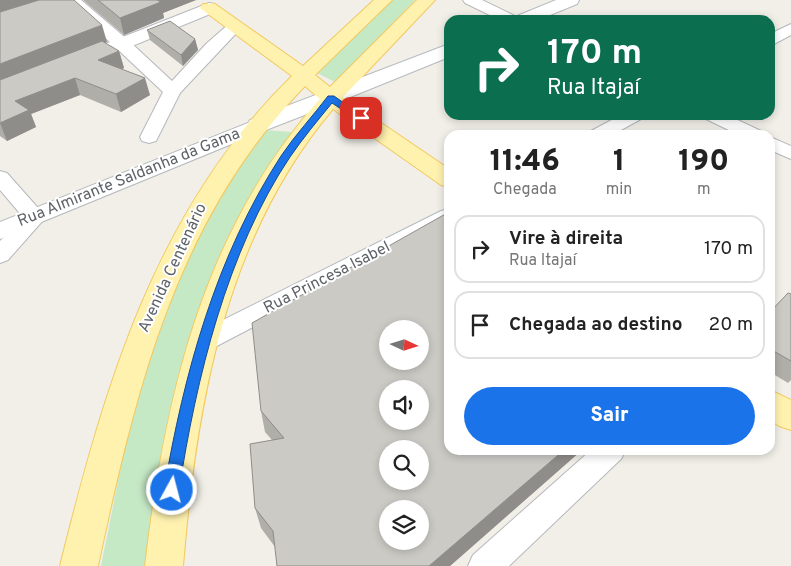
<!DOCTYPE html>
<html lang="pt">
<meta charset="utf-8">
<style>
body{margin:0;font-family:Overpass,sans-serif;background:#f2f2f2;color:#222;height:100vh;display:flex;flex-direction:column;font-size:19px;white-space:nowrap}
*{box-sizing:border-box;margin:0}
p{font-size:16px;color:#767676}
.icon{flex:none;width:28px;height:28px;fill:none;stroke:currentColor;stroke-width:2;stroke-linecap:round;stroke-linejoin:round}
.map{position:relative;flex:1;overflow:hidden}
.drawer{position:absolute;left:444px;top:130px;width:331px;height:325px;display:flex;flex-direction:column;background:#fff;border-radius:15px;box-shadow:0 2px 8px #0003}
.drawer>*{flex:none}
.banner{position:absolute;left:444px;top:15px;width:331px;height:105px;border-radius:15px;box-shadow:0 2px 8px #0003;background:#0b6e4f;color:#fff;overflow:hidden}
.needle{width:32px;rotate:94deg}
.buttons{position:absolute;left:379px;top:320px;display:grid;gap:10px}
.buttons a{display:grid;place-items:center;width:50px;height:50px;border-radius:50%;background:#fff;box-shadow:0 2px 8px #0003;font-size:25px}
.pin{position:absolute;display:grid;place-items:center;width:42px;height:42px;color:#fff;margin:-21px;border-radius:10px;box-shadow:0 2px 8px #0006}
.me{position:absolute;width:55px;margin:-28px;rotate:7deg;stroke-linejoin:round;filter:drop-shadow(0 0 4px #0008)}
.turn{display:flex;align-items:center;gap:18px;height:105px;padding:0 20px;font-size:22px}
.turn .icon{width:65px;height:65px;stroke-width:2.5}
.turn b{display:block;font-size:35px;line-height:42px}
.eta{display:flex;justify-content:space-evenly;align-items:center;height:85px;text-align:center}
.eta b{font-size:30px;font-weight:800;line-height:35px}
.cta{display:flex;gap:10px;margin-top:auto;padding:10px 20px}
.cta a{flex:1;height:58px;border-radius:30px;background:#1a73e8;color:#fff;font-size:20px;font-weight:800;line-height:58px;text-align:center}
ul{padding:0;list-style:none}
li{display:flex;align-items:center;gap:15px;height:68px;margin:0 10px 8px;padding:0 10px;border:2px solid #e0e0e0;border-radius:15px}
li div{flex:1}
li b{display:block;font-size:19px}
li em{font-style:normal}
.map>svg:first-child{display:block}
.green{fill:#c5e8c5}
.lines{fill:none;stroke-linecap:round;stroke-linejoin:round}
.minor-casing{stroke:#b5b8bc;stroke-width:2}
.tertiary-casing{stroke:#b5b8bc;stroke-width:2}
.secondary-casing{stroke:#b6babf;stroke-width:2}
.primary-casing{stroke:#f2c960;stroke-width:2}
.minor{fill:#fff;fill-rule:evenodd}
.tertiary{fill:#fff;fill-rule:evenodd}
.secondary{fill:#fff;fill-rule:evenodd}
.primary{fill:#fff2af;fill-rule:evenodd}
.wall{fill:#afaea9}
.shaded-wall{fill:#8f8d8a}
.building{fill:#cccac5;stroke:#8f8d8a;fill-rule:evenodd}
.route{fill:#1a73e8;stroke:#114b97}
.labels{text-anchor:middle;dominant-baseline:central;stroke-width:4;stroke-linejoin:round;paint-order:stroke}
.street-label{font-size:16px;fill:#5f6368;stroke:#fff}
</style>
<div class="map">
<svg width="791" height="566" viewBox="0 0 791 566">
<rect width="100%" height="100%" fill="#f1efe8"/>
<!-- green -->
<g class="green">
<polygon points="390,0 415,0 337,83 317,73"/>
<polygon points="264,130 292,132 229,240 178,375 148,566 101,566 139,377 194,238"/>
</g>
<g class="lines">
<!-- minor casing -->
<g class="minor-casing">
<g id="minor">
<polygon points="65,0 81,0 128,40 172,81 207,43 230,23 240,23 243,26 180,93 156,141 149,143 142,141 140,137 163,92"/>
<polygon points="463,0 482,0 517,17 520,20 500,20 465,3"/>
<polygon points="791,24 791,35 770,46 770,34"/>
<polygon points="621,115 644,115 641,119 612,135 589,135 591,131"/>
<polygon points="703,115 727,115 761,131 763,135 739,135 706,119"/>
<polygon points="770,137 791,146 791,159 770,150"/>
<polygon points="0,171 7,173 46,217 8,260 0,263 0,241 23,217 0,190"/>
<polygon points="449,209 449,225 213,348 204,351 195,348 191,341 195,334 441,211"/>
<polygon points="591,450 626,450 621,459 509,566 468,566 473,555"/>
</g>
</g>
<!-- tertiary casing -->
<g class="tertiary-casing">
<polygon id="tertiary" points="258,119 266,120 269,125 266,130 0,239 0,222"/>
</g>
<!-- secondary casing -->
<g class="secondary-casing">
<g id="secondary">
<polygon points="556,0 579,0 577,4 538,20 514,20 517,16"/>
<polygon points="209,3 215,4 218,8 215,12 86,65 79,67 72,65 69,61 72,57"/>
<polygon points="449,44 449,57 338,102 266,130 258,131 250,130 247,125 250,120"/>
</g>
</g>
<!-- primary casing -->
<g class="primary-casing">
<g id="primary">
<path d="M374,0H392L315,75L330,87L417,0H435L343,97L449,169V187L441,185L333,109C225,236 196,405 183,566H145C165,396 203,230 320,99L305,86C176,218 135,392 98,566H60C105,386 155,210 292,76L200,8L203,4H215L303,66Z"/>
<polygon points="770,390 791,400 791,430 779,426 770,420"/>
</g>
</g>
<!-- minor -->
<use href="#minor" class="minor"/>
<!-- tertiary -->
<use href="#tertiary" class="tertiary"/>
<!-- secondary -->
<use href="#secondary" class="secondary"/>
<!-- primary -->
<use href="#primary" class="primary"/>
</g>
<!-- wall -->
<g class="wall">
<polygon points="0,0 107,42 104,43 119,51 124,68 122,69 150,95 121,112 80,95 31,114 36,127 7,141 0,136"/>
<polygon points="83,0 196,0 163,13 164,18 124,35"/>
<polygon points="147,30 195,39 198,50 183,66 150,40"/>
<polygon points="791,294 791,380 788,383 770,372 770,312"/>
<polygon points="261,411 582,450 450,566 277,566 275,547 261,528 255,508 272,440 265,432"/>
</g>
<!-- shaded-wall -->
<g class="shaded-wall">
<polygon points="0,0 45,0 0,15"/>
<polygon points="155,0 196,0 163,13 164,18 124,35 120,18"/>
<polygon points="102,25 107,42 0,84 0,64"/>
<polygon points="195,39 198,50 183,66 181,55"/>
<polygon points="119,51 124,68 103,77 98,60"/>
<polygon points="75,78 80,95 31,114 36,127 7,141 0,123 15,101"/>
<polygon points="145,78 150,95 121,112 116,94"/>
<polygon points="564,450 582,450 450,566 429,566"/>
</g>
<!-- building -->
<g class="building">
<polygon points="39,0 74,0 102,25 0,64 0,12"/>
<polygon points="98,0 157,0 161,2 120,18"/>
<polygon points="170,21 195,39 181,55 147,30"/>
<polygon points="102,41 119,51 98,60 145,78 116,94 75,78 15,101 29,110 0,123 0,80"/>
<path d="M449,212V450H564L429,566H277L273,531L255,508L250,444L284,438L261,411L252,323ZM388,329H420V361H388ZM388,389H420V421H388ZM388,449H420V481H388ZM388,509H420V541H388Z"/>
<polygon points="788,293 791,294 791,361 770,349 770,312"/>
</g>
<!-- route -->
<path class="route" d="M328,96H334L365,118L358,120L332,103C318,120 303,138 290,157C227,251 196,379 179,490L177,495L172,497L167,495L164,490C184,373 216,256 281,156C295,135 313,116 328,96Z"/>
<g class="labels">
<!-- street labels -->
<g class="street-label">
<text transform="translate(129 178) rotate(-22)">Rua Almirante Saldanha da Gama</text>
<text transform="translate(173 268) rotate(-65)">Avenida Centenário</text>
<text transform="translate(327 278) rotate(-27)">Rua Princesa Isabel</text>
</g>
</g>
</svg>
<div class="buttons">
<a><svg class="needle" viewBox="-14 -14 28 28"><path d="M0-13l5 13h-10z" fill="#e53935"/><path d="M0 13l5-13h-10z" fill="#767676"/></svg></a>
<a><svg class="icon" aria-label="sound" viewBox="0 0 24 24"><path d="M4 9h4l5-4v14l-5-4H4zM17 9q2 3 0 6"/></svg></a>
<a><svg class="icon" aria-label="search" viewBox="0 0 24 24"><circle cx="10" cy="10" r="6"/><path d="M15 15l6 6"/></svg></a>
<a><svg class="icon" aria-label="layers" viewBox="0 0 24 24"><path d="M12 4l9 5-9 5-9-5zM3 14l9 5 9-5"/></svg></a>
</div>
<div class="pin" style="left:361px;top:118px;background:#d93025"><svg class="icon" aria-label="arrive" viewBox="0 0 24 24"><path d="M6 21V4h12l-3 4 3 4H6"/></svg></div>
<svg class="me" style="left:172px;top:490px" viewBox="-20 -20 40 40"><circle r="17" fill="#1a73e8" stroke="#fff" stroke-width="3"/><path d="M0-11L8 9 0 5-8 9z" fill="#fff"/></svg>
<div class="banner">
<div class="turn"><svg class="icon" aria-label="right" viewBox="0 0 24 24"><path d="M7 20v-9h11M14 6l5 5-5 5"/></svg><div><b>170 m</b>Rua Itajaí</div></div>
</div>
<section class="drawer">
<div class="eta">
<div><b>11:46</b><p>Chegada</p></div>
<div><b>1</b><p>min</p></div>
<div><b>190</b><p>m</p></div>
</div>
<ul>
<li><svg class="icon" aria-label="right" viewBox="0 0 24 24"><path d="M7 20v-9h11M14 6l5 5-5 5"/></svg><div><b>Vire à direita</b><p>Rua Itajaí</p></div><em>170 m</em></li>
<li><svg class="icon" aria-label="arrive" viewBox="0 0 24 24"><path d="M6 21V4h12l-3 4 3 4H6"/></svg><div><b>Chegada ao destino</b></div><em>20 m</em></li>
</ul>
<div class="cta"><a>Sair</a></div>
</section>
</div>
